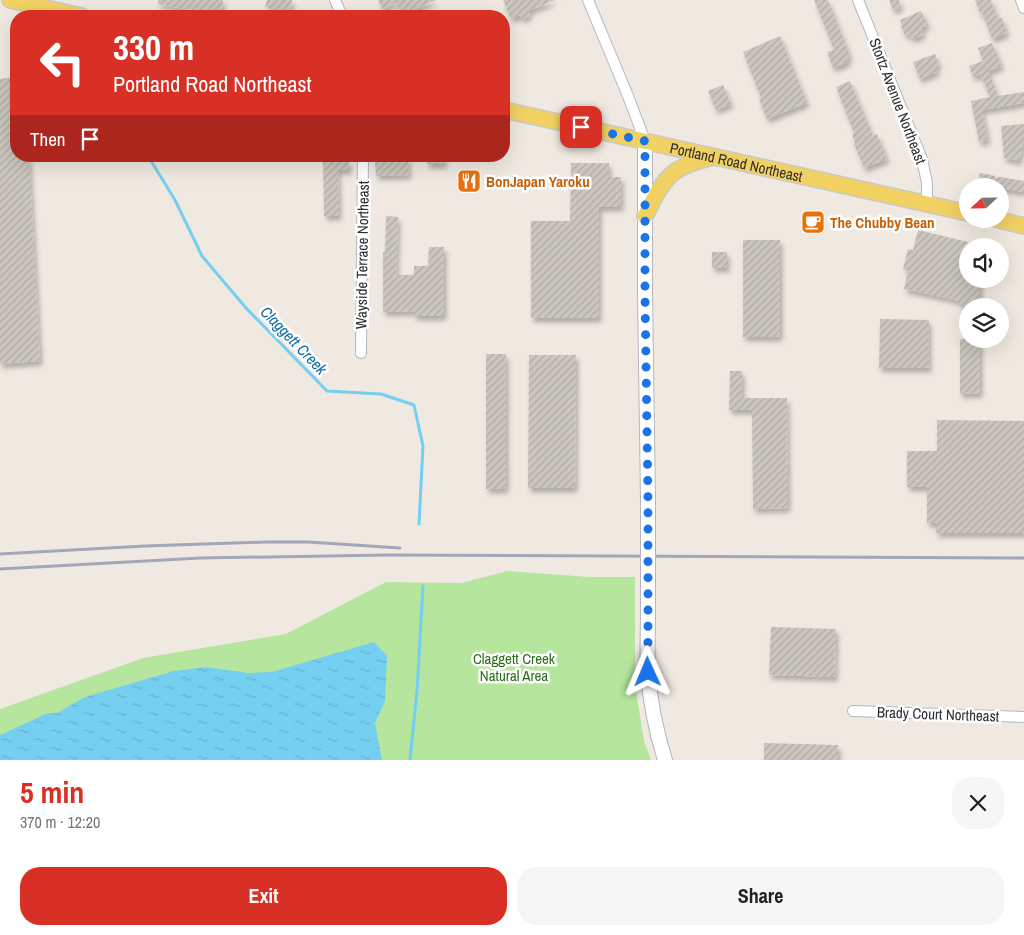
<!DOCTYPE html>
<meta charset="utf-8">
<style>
body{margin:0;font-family:"Archivo Narrow",sans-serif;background:#f6f6f6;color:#222;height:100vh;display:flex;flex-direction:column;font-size:19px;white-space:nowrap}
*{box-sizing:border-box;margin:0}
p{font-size:16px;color:#767676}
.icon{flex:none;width:28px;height:28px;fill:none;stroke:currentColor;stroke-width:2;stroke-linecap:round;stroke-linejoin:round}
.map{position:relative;height:760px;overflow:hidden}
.details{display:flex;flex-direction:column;background:#fff;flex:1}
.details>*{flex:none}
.top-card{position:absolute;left:10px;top:10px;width:500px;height:152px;border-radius:20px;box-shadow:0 5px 20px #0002;background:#d93025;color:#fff;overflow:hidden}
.needle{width:32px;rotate:248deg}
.tools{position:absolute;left:959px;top:178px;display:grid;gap:10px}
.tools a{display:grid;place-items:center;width:50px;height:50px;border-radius:50%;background:#fff;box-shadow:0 5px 20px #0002;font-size:25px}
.pin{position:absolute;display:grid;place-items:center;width:42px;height:42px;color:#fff;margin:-21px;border-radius:10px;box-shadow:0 2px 8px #0006}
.me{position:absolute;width:55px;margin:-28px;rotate:359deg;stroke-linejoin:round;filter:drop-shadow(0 0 4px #0008)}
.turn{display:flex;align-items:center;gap:18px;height:105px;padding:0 20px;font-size:22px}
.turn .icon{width:65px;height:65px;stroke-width:2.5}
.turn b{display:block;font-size:35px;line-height:42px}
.then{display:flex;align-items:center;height:48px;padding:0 20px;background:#0003;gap:10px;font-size:19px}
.round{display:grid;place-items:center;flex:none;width:52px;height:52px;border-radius:20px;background:#f6f6f6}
.overview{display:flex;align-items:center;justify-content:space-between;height:85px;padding:0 20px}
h1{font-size:30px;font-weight:700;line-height:38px;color:#d93025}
.button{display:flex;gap:10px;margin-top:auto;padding:10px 20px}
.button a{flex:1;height:58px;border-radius:20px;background:#d93025;color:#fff;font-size:20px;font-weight:700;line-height:58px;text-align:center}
.button a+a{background:#f6f6f6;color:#222}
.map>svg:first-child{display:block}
.grass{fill:#b6e59e}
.water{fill:url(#water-ripples)}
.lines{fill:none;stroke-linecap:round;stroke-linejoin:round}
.stream{stroke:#75cff0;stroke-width:3}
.building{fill:url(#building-hatch);filter:url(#shadow)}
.street-casing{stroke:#b4b7c1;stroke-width:12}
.secondary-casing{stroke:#b4b7c1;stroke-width:16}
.primary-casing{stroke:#c9c9c9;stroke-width:18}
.street{stroke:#fff;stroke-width:10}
.secondary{stroke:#fff;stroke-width:14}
.primary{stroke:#f2d163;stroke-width:15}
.rail{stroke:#a3a6b8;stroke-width:3}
.secondary-bridge-casing{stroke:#b4b7c1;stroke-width:16;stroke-linecap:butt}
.secondary-bridge{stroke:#fff;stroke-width:14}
.route{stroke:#1a73e8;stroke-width:9;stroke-dasharray:0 16.2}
.labels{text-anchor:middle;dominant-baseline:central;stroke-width:5;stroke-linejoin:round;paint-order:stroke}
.street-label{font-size:15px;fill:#2e2e2e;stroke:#fff}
.food-label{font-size:15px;font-weight:bold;fill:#c56008;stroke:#fff;text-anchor:start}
.park-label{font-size:15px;fill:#2c6e1b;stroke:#fff}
.water-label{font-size:16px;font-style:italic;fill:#0d6fa3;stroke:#fff}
</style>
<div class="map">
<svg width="1024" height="760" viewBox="0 0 1024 760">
<defs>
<pattern id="water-ripples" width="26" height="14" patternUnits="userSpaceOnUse" patternTransform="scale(1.25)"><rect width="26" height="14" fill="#75cff0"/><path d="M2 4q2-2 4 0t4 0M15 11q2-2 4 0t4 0" fill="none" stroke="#66b2ce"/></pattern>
<pattern id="building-hatch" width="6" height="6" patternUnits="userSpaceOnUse" patternTransform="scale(1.25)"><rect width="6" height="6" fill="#cbc7bf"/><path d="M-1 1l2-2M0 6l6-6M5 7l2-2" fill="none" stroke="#afaba4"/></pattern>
<filter id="shadow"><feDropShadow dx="2.5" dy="4.5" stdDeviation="2.5" flood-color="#0004"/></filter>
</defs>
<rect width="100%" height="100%" fill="#efe9e1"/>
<!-- grass -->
<polygon class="grass" points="507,571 588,577 635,577 635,685 644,741 651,760 0,760 0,709 143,658 286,634 386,582 462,583"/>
<!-- water -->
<polygon class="water" points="374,642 387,656 385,701 375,723 382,760 0,760 0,735 48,713 57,713 85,697 174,671 206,667 248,673 272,672"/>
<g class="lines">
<!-- stream -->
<g class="stream">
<polyline points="148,156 175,200 202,256 246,308 327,391 381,394 414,405 423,446 419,524"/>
<polyline points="410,760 417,691 423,586"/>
</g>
</g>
<!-- building -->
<g class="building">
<polygon points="158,0 223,0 221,16 158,4"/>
<polygon points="267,0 292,0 290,12 265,7"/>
<polygon points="378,0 436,0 401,15 396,3 382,9"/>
<polygon points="503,0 555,0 528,11 530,16 522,19 520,15 511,19"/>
<polygon points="814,0 828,0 850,56 847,58 848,62 833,68 827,52 834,50"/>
<polygon points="889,0 899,0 901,7 893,10"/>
<polygon points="975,0 991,0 998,19 1002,18 1007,33 992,39 982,12 980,13"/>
<polygon points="921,11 928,25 921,28 923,35 912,39 910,34 905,36 901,26 902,26 900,20"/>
<polygon points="780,36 807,103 767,119 759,99 761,98 743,52"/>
<polygon points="992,43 1002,66 988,71 998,96 1024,92 1024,103 982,110 988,140 979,142 971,101 990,97 980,74 973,77 969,66 983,61 978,48"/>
<polygon points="935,54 939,65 935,67 937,72 920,79 913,62"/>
<polygon points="16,77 16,156 29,156 40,361 0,364 0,79"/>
<polygon points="850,81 873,136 877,134 887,159 864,168 854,144 855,143 852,134 854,133 836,87"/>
<polygon points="723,85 731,104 716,110 708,91"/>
<polygon points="1024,124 1024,139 1019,161 1004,158 1001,126"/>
<polygon points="323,156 341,156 341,161 349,161 349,170 338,170 339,216 324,216"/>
<rect x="427" y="156" width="17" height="8"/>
<polygon points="408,158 409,175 376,176 375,160"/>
<polygon points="571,163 609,163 609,177 621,177 621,207 599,207 599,318 531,318 531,221 570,221"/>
<polygon points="980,173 995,176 995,178 1000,177 1024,181 1024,192 1000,188 1000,186 990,186 978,184"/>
<polygon points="386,216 398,217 396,275 414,275 414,266 428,266 429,247 444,247 444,316 414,316 414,311 383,312 383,252 385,252"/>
<polygon points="918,230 968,242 968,279 980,279 980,306 960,306 960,301 904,289 908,271 903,269 908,249 913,250"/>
<rect x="743" y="240" width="37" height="97"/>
<rect x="712" y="252" width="15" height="16"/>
<polygon points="880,319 929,320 929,368 879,368"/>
<polygon points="960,339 980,339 980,393 960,394"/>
<rect x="486" y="354" width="20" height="135"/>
<polygon points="529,355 576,355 575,488 528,488"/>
<polygon points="730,371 742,371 742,398 787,398 788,508 753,509 752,410 729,410"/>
<polygon points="937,420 1024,421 1024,533 936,533 936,523 927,523 927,487 907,487 907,451 937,451"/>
<polygon points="771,627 836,629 835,677 769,675"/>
<polygon points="764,743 838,745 838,760 764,760"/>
</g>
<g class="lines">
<!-- street casing -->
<g class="street-casing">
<g id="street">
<polyline points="335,0 342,16"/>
<polyline points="588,0 628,96 645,141"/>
<polyline points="858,0 922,159 927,183 927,204"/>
<polyline points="1021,0 1024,8"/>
<polyline points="361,353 363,156"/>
<polyline points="853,711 1024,717"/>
</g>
</g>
<!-- secondary casing -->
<g class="secondary-casing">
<g id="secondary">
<polyline points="645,141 645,294 648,500"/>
<path d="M648,610C648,631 647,652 648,672C650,702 656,731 665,760"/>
</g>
</g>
<!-- primary casing -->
<g class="primary-casing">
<g id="primary">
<polyline points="10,0 81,16"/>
<path id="s1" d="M504,110L968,213"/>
<path d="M645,216C654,199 662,179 679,169C689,163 702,160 713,157"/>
<polyline points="996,219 1024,226"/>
</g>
</g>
<!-- street -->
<use href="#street" class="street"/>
<!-- secondary -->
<use href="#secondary" class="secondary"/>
<!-- primary -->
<use href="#primary" class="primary"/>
<!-- rail -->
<g class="rail">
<polyline points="0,554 145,546 266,542 308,542 400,548"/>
<polyline points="0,569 200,558 387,555 1024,558"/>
</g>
<!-- secondary-bridge casing -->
<g class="secondary-bridge-casing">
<polyline id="secondary-bridge" points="648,500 648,610"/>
</g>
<!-- secondary-bridge -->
<use href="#secondary-bridge" class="secondary-bridge"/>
</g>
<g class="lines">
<!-- route -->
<polyline class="route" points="581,127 645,141 645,294 648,500 648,672"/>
</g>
<!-- icons -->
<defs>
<g id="restaurant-square" transform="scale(1.25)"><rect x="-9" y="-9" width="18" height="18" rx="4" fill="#e8710a" stroke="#fff"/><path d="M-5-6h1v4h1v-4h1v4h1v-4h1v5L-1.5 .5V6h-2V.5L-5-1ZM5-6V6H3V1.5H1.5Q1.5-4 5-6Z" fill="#fff"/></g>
<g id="cafe-square" transform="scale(1.25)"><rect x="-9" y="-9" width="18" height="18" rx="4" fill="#e8710a" stroke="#fff"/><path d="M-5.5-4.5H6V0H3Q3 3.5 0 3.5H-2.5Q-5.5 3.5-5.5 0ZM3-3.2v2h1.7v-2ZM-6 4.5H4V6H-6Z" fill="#fff"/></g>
</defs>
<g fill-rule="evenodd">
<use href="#restaurant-square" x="469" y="181"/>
<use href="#cafe-square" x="813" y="222"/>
</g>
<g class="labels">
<!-- street labels -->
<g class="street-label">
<text transform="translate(898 101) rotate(69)">Stortz Avenue Northeast</text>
<text stroke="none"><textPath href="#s1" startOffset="238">Portland Road Northeast</textPath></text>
<text transform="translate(362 255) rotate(-89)">Wayside Terrace Northeast</text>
<text transform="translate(938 714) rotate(2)">Brady Court Northeast</text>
</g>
<!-- food labels -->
<g class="food-label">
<text x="486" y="181">BonJapan Yaroku</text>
<text x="830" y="222">The Chubby Bean</text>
</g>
<!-- park labels -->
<g class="park-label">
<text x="514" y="658">Claggett Creek<tspan x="514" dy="17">Natural Area</tspan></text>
</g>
<!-- water labels -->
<g class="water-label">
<text transform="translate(294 340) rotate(46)">Claggett Creek</text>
</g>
</g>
</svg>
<div class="tools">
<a><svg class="needle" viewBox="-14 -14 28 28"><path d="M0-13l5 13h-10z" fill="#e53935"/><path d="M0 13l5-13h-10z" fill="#767676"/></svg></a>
<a><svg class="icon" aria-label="sound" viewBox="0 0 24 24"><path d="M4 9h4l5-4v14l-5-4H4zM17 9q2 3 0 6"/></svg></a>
<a><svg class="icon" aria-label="layers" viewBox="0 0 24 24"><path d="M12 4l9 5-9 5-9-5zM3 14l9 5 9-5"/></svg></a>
</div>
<div class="pin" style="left:581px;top:127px;background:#d93025"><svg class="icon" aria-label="arrive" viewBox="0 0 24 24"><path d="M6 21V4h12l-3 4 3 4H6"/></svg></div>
<svg class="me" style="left:648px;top:672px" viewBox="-20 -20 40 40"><path d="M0-17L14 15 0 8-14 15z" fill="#1a73e8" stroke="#fff" stroke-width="4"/></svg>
<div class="top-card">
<div class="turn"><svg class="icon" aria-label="left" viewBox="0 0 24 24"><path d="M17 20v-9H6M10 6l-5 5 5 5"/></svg><div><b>330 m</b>Portland Road Northeast</div></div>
<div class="then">Then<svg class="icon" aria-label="arrive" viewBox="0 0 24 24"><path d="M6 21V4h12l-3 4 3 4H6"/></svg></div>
</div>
</div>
<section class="details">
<div class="overview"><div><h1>5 min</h1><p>370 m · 12:20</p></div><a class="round"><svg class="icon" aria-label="close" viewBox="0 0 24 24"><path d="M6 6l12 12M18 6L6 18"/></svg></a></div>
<div class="button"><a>Exit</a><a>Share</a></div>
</section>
